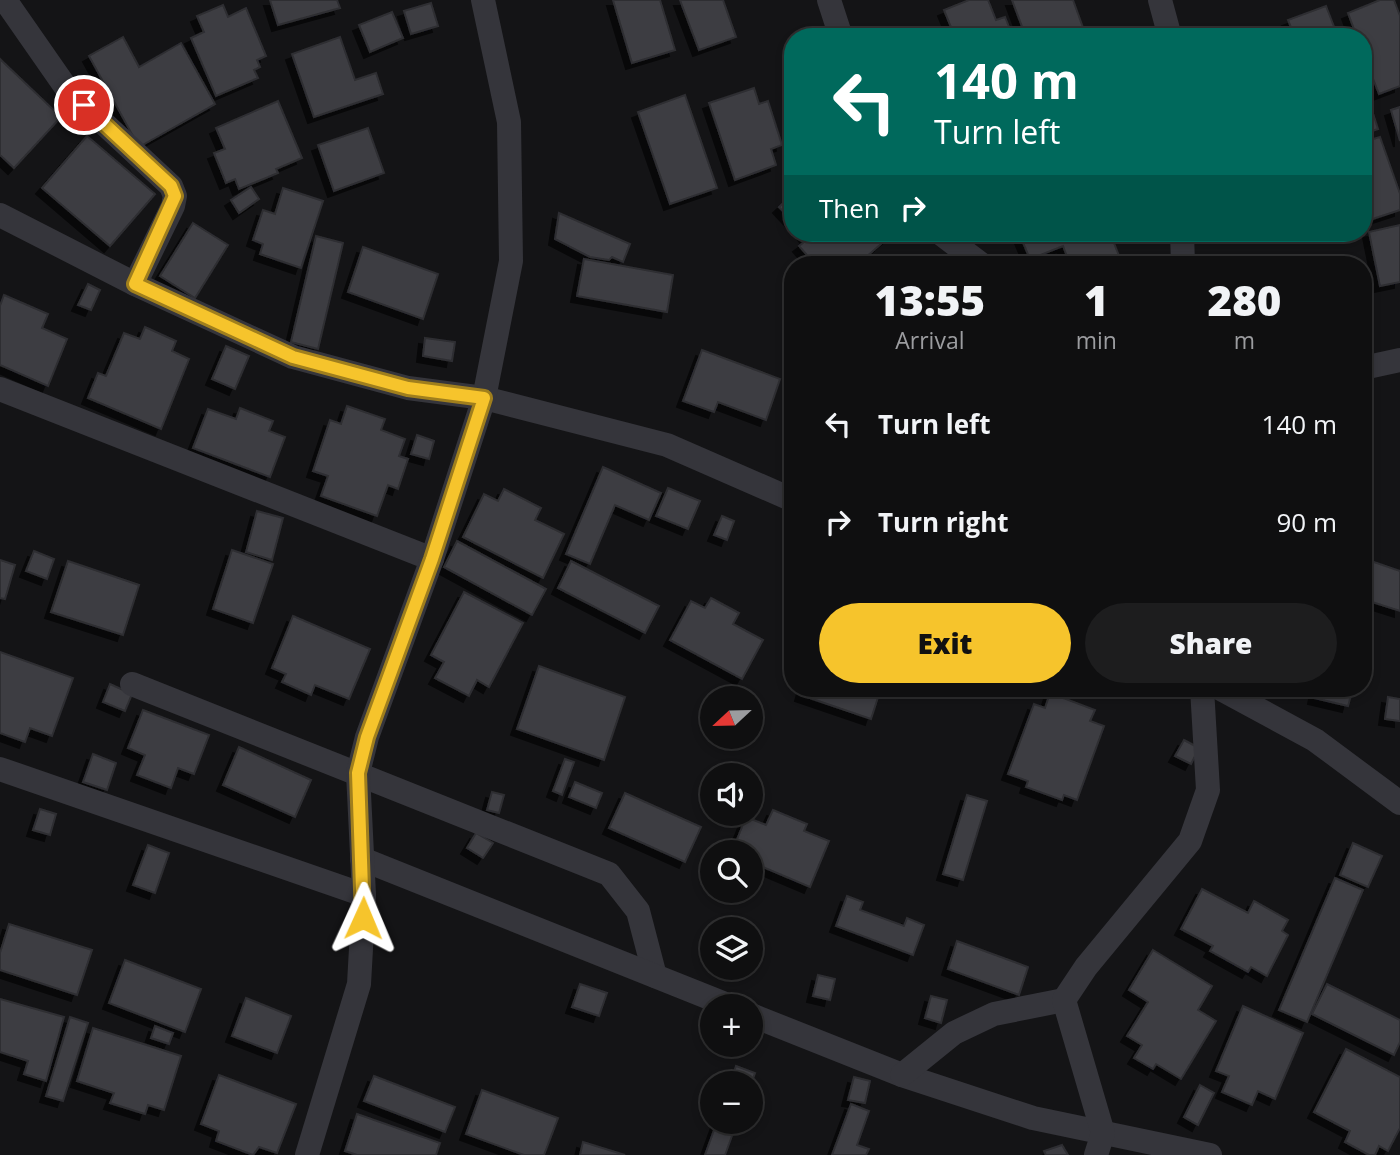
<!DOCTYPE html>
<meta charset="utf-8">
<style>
body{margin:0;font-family:"Open Sans",sans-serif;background:#1d1d1e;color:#f1f3f6;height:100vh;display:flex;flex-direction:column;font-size:26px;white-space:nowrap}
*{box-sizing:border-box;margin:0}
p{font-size:23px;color:#9b9c9f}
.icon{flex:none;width:38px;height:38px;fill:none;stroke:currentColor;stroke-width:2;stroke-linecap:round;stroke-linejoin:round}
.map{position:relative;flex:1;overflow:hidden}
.details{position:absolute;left:784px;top:256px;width:588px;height:441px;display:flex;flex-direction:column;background:#0f0f10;border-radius:28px;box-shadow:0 4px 10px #0003,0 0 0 2px #2f2f30}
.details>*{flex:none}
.top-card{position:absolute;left:784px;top:28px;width:588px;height:214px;border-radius:28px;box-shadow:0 4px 10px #0003,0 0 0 2px #2f2f30;background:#00695c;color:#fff;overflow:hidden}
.needle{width:46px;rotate:248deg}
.buttons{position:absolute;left:700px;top:686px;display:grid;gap:14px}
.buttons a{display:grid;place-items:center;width:63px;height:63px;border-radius:50%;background:#0f0f10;box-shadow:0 4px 10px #0003,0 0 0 2px #2f2f30;font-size:35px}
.pin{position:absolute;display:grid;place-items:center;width:60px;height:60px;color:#fff;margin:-30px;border:4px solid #fff;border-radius:50%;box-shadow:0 2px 7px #0007}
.me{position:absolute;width:77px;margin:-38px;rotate:1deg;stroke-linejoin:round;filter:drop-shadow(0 0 5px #0008)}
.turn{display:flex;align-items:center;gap:24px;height:147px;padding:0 35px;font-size:32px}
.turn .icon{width:91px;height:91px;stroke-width:2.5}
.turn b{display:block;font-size:49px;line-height:60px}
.then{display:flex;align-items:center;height:66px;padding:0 35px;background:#0003;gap:14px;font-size:26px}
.eta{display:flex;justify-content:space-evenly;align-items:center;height:119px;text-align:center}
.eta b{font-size:42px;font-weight:800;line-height:49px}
.action{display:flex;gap:14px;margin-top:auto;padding:14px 35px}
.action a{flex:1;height:80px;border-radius:42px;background:#f6c42c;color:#111;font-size:28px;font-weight:800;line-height:80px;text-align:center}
.action a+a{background:#1d1d1e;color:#f1f3f6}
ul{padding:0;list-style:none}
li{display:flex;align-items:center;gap:21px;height:98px;padding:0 35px}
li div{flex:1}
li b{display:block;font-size:26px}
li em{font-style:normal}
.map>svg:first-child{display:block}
.building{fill:#3e3e43;stroke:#2e2e32;stroke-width:2;filter:url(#shadow)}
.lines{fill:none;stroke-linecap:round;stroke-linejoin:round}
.street{stroke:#35353b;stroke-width:24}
.route-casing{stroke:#a07f1d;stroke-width:18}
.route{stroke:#f6c42c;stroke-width:12}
</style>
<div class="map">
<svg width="1400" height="1155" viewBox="0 0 1400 1155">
<defs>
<filter id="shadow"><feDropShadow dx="-6" dy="6" stdDeviation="0" flood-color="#0009"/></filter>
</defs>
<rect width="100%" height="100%" fill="#141416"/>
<!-- building -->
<g class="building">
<polygon points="270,0 337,0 340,8 278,25"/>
<polygon points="613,0 660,0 675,50 632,63"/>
<polygon points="680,0 723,0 736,37 699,50"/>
<polygon points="969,0 988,0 996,20 1005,17 1013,37 955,37 944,10"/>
<polygon points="1012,0 1073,0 1086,36 1026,37"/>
<polygon points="1380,0 1394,0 1400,16 1400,86 1379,94 1363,53 1363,37 1357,37 1348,13"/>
<polygon points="431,3 438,26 411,34 404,11"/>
<polygon points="223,5 228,17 246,8 266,56 257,60 260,67 254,70 258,78 216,96 191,38 204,32 197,16"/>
<polygon points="1326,6 1338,37 1295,37 1288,20"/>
<polygon points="392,12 403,38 370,52 359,25"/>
<polygon points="123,37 139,67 181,43 215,104 139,147 89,56"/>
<polygon points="340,37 355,80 376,73 383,94 314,117 292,54"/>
<polygon points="0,59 61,117 14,168 0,155"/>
<polygon points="754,88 759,104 768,101 782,145 771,149 776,165 735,180 709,103"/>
<polygon points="685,95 717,188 670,204 638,112"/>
<polygon points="278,101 302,158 276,169 278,173 239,189 235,179 226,183 214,153 225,149 216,128"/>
<polygon points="1371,107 1378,129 1363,134 1363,110"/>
<polygon points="1400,107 1400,141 1391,110"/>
<polygon points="368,128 384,173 334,191 318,145"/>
<polygon points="87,136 155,194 110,246 42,188"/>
<polygon points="1380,137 1400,194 1400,210 1363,222 1363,142"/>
<polygon points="251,187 259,199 239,213 231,200"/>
<polygon points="283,188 323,201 301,268 260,254 263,244 253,240 263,210 275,214"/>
<polygon points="793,194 793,222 779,207"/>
<polygon points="559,213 630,244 623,262 612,257 609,260 590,257 555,239"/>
<polygon points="193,223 228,245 195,298 160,276"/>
<polygon points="1400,225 1400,282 1380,286 1369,232"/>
<polygon points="803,233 885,233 889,237 858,264 815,264 799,246 808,239"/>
<polygon points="1019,233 1110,233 1121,261 1070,264 1063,246 1030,259"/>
<polygon points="316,236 343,243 318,349 291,342"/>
<polygon points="363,247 438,274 423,319 348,292"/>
<polygon points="584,259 673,275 667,312 577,296"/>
<polygon points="88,284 100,290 91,310 78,305"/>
<polygon points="4,295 48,314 42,328 67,339 48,386 0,365 0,306"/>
<polygon points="145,327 176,341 172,351 189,359 161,429 88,398 98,373 106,376 124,333 140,339"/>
<polygon points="425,338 455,342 452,361 423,356"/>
<polygon points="226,346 249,356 235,389 212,379"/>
<polygon points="702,350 780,379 766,420 718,402 714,412 683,401"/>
<polygon points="347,406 385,419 381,430 405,439 399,456 408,459 398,489 388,485 377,516 321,496 328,476 313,471 330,420 341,424"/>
<polygon points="240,408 273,421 269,431 285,437 270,477 193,448 208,409 236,419"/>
<polygon points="417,435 434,441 429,459 411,454"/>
<polygon points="603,467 661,493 649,520 615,505 590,564 566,554"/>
<polygon points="668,488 700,501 688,529 656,516"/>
<polygon points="504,489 541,508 535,520 564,534 543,578 463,537 484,494 498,501"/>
<polygon points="257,511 283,518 272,560 246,552"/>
<polygon points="722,516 734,521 727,540 714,535"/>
<polygon points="457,541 546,589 532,615 444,567"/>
<polygon points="232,550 273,564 253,623 213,609"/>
<polygon points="34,551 54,559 47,579 26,571"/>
<polygon points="1365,559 1400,571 1400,611 1366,600 1368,593 1363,591"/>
<polygon points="0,560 15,565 5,599 0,598"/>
<polygon points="68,561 139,585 123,635 51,612"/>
<polygon points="571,561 659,606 645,633 558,588"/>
<polygon points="464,592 523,623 489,687 477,680 469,696 435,678 444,662 431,655"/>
<polygon points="711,598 739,613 733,624 763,640 742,679 670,640 691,601 705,608"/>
<polygon points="1363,602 1372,604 1363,641"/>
<polygon points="293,616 370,649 349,699 315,685 311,695 282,682 286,674 272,668"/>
<polygon points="0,652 73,678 52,736 30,728 25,742 0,733"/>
<polygon points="539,666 625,697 604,760 517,729"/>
<polygon points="110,684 132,694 125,711 103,702"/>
<polygon points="803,688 881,688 871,719 801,695"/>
<polygon points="1316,688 1353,688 1348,706 1314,698"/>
<polygon points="1050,693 1095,710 1090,721 1104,726 1077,800 1064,795 1062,800 1026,787 1028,781 1008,774 1034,704 1045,708"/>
<polygon points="1388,697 1400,699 1400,721 1385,719"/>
<polygon points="143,710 209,735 194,774 178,768 171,788 137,775 145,755 128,748"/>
<polygon points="1184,740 1199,748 1191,764 1175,756"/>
<polygon points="239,747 311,780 295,817 223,785"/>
<polygon points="93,754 116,763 107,790 83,782"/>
<polygon points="565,759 574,762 562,795 553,791"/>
<polygon points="575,782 602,793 596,808 569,797"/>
<polygon points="492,792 504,795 499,813 487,810"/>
<polygon points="625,793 701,827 685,862 609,828"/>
<polygon points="967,795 987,801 963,880 943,874"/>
<polygon points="40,809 56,814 50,835 33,830"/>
<polygon points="773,810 807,824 804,831 829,841 810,887 751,862 751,852 732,852 746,817 766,825"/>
<polygon points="476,833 493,843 483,858 467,848"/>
<polygon points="1353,843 1382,856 1368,887 1340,875"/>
<polygon points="148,845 169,853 155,893 133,885"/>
<polygon points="1335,878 1363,890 1307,1022 1279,1010"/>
<polygon points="1202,889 1248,913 1254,901 1288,920 1282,931 1288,935 1267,976 1251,967 1248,972 1210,951 1213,946 1181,929"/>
<polygon points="847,896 863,902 860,910 904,926 907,918 924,925 913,955 836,926"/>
<polygon points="9,924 92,950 77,995 0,970 0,953"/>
<polygon points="957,941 1028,967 1019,995 948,969"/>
<polygon points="1153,950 1212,986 1198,1010 1216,1021 1181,1079 1156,1064 1153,1069 1134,1058 1142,1045 1127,1036 1148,1002 1129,990"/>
<polygon points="125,960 201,989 185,1032 109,1003"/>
<polygon points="818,975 835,979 830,1000 813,996"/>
<polygon points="580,984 607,993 599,1016 572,1007"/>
<polygon points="1327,984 1400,1020 1400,1042 1394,1055 1312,1014"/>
<polygon points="931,996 947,1000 941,1023 925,1018"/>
<polygon points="246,998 291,1016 277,1053 232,1036"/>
<polygon points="0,999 64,1017 46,1081 24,1074 28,1061 0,1052"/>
<polygon points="1243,1006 1303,1033 1275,1099 1258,1091 1252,1105 1222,1092 1229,1076 1216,1071"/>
<polygon points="70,1017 88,1023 63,1101 46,1096"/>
<polygon points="155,1026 173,1033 169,1044 151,1038"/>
<polygon points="93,1028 181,1056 164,1110 148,1105 145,1114 110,1103 114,1093 77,1081"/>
<polygon points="1346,1049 1400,1077 1400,1128 1388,1151 1379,1146 1375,1155 1369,1155 1345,1142 1350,1131 1314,1112"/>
<polygon points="736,1066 755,1073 751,1084 730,1083"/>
<polygon points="219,1075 296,1104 277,1153 259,1147 253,1155 216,1141 219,1131 201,1124"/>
<polygon points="374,1076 455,1107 445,1132 364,1101"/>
<polygon points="854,1077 870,1081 865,1103 848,1100"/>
<polygon points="1200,1085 1214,1093 1198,1125 1184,1117"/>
<polygon points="482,1090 558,1118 544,1155 524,1155 466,1134"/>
<polygon points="851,1104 869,1111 857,1145 869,1149 866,1155 832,1155"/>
<polygon points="357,1114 440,1143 436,1155 357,1155 345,1151"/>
<polygon points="717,1122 737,1122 725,1155 705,1155"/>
<polygon points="583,1142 625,1155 580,1155"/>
<polygon points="1062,1145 1068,1155 1046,1155 1044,1151"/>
</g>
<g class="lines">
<!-- street -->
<g class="street">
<polyline points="5,0 67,89 171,186 175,196 173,206 135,284"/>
<polyline points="829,0 841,37"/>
<polyline points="1160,0 1170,37"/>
<polyline points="0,215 135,284 293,357 408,388 484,398 667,445 793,500"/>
<polyline points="940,233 981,264"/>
<polyline points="1182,233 1183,264"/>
<polyline points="1363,368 1400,360"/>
<polyline points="0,389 432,559"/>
<polyline points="132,684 609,874 638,911 655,976"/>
<polyline points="1219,688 1315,740 1400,803"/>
<polyline points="0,769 364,895"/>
<polyline points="362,859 730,1006"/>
<polyline points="751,1015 902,1075 1033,1118 1210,1155"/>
<polyline points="902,1075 954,1033 994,1014 1064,1000"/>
<polyline points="307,1155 359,984 364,895 358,773 367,737 432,559 484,398 511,261 509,122 483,0"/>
<polyline points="1096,1155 1103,1133 1064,1000 1086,967 1190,841 1208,790 1202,688"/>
</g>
</g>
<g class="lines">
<!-- route casing -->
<g class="route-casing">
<polyline id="route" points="84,105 171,186 175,196 135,284 293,357 408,388 484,398 432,559 367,737 358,773 363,918"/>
</g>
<!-- route -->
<use href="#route" class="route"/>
</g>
</svg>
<div class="buttons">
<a><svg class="needle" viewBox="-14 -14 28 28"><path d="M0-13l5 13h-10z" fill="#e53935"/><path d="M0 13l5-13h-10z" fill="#9b9c9f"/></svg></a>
<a><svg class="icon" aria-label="sound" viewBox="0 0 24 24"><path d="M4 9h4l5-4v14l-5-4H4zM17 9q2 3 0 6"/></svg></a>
<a><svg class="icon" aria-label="search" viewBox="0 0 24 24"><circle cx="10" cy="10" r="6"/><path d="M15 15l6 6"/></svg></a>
<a><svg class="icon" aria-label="layers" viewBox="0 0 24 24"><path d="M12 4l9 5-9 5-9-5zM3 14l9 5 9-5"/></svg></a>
<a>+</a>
<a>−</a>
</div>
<div class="pin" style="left:84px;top:105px;background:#d93025"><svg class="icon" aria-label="arrive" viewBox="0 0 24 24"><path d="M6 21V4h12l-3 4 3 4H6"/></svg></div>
<svg class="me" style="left:363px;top:918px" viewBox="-20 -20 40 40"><path d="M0-17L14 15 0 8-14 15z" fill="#f6c42c" stroke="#fff" stroke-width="4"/></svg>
<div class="top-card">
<div class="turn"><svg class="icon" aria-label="left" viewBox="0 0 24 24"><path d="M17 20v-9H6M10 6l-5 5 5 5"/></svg><div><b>140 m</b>Turn left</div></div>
<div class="then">Then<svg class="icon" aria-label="right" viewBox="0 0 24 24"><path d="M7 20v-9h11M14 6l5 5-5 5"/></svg></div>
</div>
<section class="details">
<div class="eta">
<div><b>13:55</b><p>Arrival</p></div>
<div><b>1</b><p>min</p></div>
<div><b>280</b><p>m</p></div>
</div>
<ul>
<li><svg class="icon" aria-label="left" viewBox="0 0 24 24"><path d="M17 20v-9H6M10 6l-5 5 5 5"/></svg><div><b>Turn left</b></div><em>140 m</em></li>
<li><svg class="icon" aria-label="right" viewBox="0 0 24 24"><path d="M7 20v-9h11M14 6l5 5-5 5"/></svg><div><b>Turn right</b></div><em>90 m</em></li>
</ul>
<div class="action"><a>Exit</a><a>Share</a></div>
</section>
</div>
